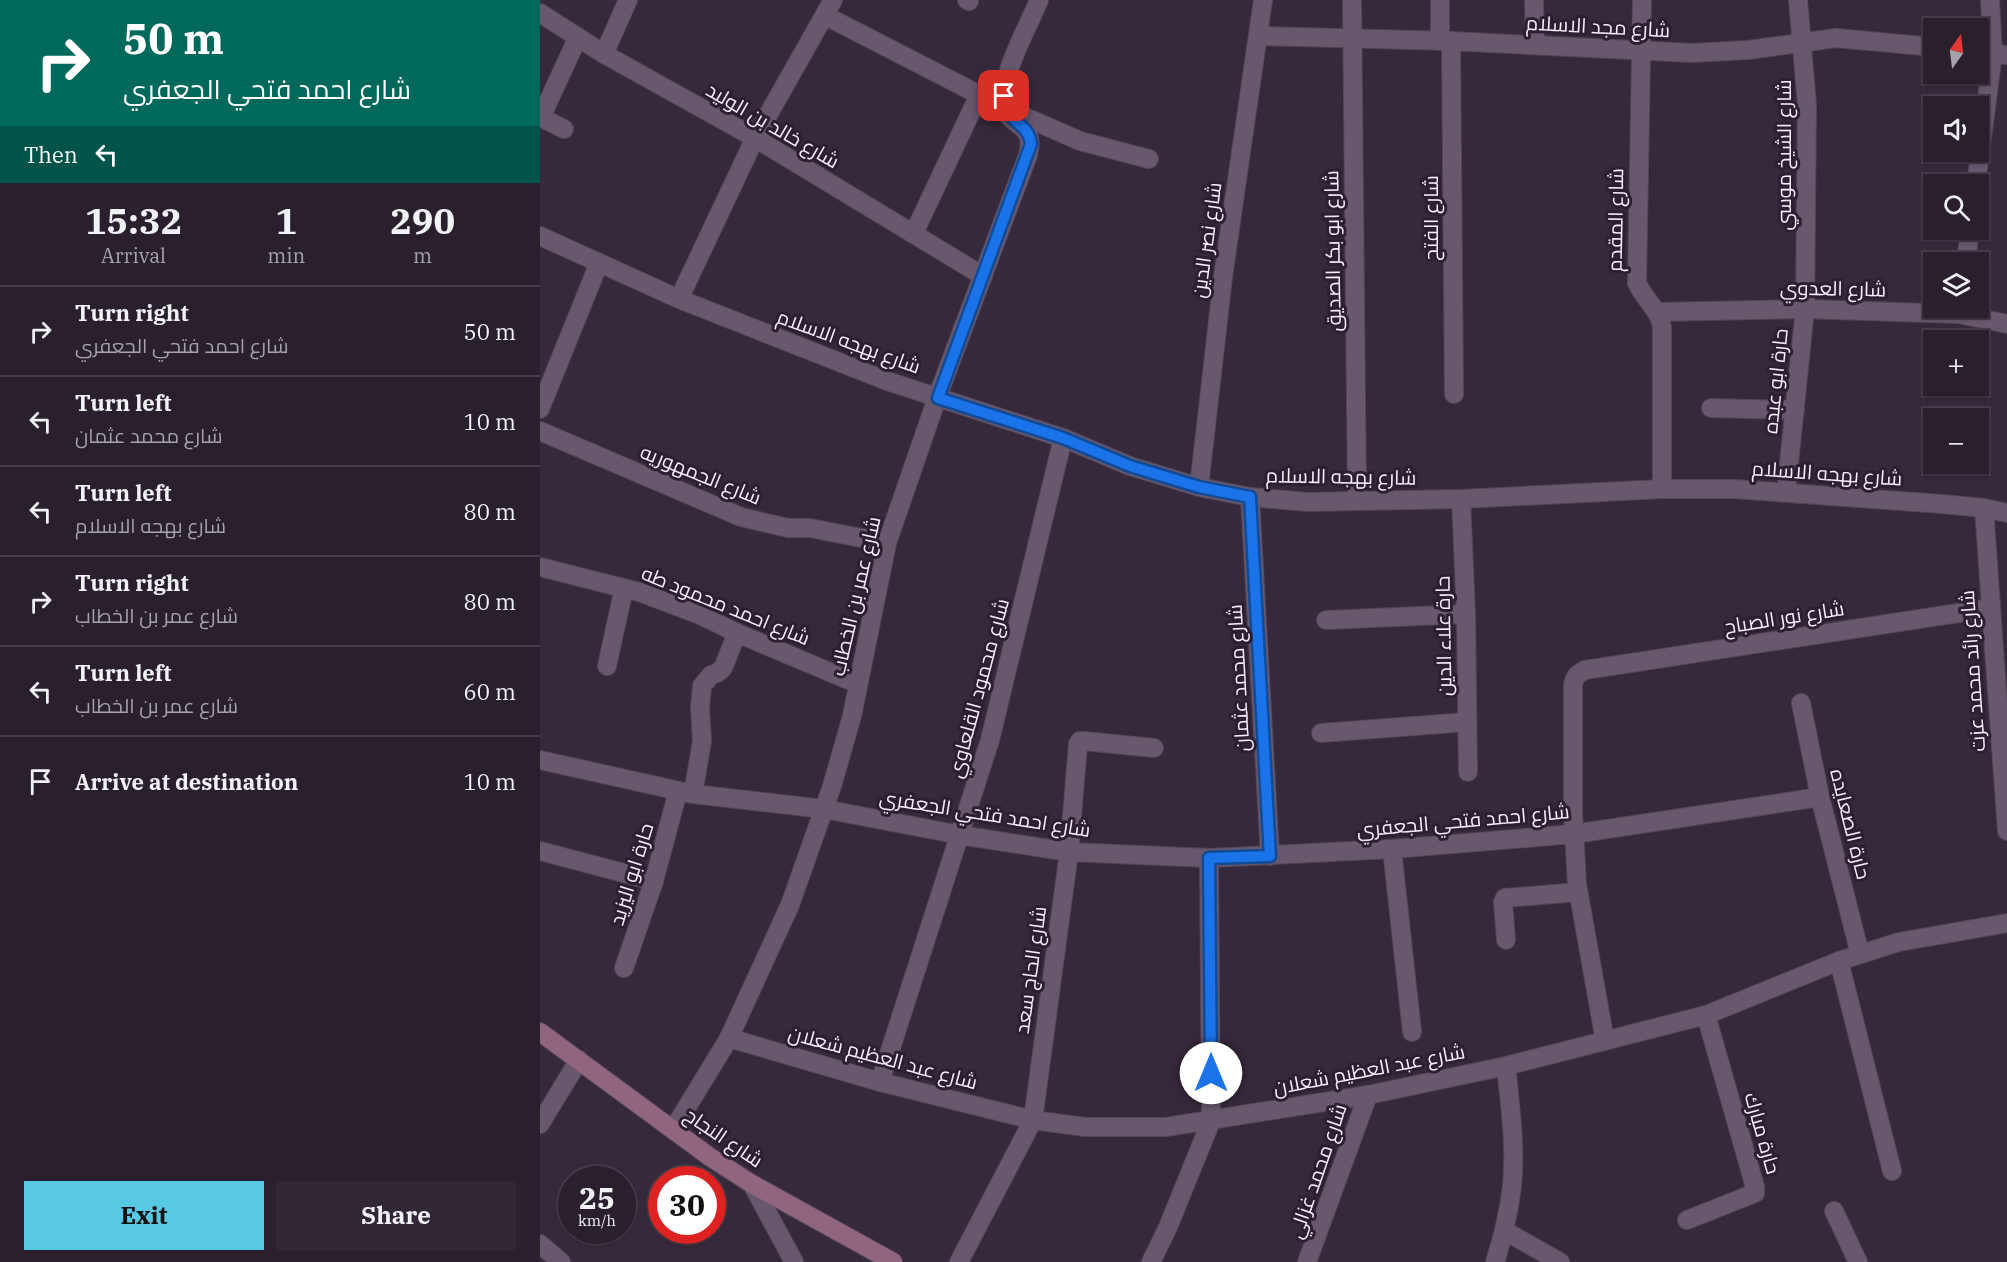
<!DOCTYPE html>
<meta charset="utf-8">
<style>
body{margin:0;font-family:"IBM Plex Serif",Cairo,serif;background:#312735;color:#f1f3f6;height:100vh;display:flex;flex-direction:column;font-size:22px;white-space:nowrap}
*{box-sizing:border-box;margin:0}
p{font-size:20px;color:#a5a2aa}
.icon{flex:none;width:33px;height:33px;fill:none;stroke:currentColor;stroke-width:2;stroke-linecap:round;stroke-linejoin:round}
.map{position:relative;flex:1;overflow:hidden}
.drawer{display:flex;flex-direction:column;background:#291f2d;width:540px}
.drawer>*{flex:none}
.guide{background:#00695c;color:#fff;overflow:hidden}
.needle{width:39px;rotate:14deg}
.fabs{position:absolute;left:1383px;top:18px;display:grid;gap:12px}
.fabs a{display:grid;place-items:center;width:66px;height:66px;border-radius:0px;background:#291f2d;box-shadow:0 2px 4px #0004,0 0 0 2px #453d49;font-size:30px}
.speed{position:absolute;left:18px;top:1166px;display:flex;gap:12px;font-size:30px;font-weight:700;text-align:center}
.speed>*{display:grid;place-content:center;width:78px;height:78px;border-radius:50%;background:#291f2d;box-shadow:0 2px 4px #0004,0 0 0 2px #453d49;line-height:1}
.speed small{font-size:15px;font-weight:400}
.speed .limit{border:9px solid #d22;background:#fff;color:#111}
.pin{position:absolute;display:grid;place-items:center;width:51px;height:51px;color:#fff;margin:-26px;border-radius:12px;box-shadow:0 3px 9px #0006}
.me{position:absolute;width:66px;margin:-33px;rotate:0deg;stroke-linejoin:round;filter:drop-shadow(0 0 4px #0008)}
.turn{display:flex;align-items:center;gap:21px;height:126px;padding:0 24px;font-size:27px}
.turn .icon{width:78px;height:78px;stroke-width:2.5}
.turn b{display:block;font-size:42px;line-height:51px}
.then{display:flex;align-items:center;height:57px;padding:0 24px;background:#0003;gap:12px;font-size:22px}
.eta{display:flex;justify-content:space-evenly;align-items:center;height:102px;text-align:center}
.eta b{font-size:36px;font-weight:700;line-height:42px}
.action{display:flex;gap:12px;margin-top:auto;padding:12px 24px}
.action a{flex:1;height:69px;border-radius:0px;background:#58c9e3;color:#111;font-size:24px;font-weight:700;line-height:69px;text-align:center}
.action a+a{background:#312735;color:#f1f3f6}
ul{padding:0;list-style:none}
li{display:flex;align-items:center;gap:18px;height:90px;padding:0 24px;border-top:2px solid #453d49}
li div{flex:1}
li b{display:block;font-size:22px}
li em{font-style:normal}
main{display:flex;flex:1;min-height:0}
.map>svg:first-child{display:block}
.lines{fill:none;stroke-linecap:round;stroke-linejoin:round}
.street-casing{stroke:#524657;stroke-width:20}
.secondary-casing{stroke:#524657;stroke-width:20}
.street{stroke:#68586e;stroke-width:18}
.secondary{stroke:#92657f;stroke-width:18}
.route-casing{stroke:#114b97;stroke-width:15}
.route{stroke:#1a73e8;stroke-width:10}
.labels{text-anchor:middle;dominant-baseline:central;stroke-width:6;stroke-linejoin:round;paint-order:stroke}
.street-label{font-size:20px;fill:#f8eefb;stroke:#2d1f32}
</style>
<main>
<section class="drawer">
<div class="guide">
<div class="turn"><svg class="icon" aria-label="right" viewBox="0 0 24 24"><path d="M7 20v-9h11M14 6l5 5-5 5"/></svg><div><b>50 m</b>شارع احمد فتحي الجعفري</div></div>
<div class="then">Then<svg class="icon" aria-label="left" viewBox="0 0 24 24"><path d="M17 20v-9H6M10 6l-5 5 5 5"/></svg></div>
</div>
<div class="eta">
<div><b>15:32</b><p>Arrival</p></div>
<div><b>1</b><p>min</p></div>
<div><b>290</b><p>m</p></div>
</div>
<ul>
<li><svg class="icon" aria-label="right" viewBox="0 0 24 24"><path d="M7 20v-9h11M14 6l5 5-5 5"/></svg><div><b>Turn right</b><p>شارع احمد فتحي الجعفري</p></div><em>50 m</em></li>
<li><svg class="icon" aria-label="left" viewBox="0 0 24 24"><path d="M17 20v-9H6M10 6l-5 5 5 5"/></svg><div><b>Turn left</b><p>شارع محمد عثمان</p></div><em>10 m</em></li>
<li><svg class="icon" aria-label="left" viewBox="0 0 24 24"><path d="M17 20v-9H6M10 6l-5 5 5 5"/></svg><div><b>Turn left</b><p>شارع بهجه الاسلام</p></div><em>80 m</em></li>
<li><svg class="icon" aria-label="right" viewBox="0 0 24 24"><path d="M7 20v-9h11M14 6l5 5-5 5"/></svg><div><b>Turn right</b><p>شارع عمر بن الخطاب</p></div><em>80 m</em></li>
<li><svg class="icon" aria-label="left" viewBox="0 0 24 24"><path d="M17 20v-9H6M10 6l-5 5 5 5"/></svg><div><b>Turn left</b><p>شارع عمر بن الخطاب</p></div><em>60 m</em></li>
<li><svg class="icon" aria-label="arrive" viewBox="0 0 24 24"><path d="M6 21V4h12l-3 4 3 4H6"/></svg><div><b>Arrive at destination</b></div><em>10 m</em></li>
</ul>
<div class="action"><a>Exit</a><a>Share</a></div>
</section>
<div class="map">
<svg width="1467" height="1262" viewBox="0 0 1467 1262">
<rect width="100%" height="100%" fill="#37293c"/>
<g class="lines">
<!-- street casing -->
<g class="street-casing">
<g id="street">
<polyline points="427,0 429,1"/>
<polyline points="812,0 817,501"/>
<polyline points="900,0 900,41"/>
<polyline points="994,0 995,45"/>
<path d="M1102,0L1097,283C1104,299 1119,309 1122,327V489"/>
<polyline points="0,13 64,54 215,138 443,276"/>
<polyline points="286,16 465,108 540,141 609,159"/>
<polyline points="719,36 911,41 1152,53 1208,50 1296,38 1394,47"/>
<polyline points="911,41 914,394"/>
<polyline points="1438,51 1467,55"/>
<polyline points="64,54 88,0"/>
<polyline points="24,129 6,120 2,115 38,37"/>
<polyline points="1436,184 1453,53 1450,0"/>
<polyline points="374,233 439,95"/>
<polyline points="0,236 139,299 347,381 523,438 590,466 659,487 710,497 768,502 921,499 1122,489 1194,489 1402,504 1444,508 1467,513"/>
<polyline points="1426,262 1430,230"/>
<polyline points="139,299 215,138 293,0"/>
<polyline points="1117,312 1265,309 1419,314 1467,324"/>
<polyline points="1171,408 1255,410"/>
<polyline points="0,409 59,263"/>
<polyline points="0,431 201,517 248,528 270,528 347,543"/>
<polyline points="659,487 683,277 723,0"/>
<polyline points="1246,492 1265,309 1267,105 1258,0"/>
<polyline points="710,497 730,856"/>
<polyline points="921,499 926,614 928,772"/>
<polyline points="1444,508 1467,831"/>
<polyline points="0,567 99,592 160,615 197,633 318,684"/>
<polyline points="786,620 926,614"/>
<polyline points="67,666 84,588"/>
<polyline points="1261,703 1280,797 1320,954"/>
<polyline points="781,733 927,722"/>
<polyline points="0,760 153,794 284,809 420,835 529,852 669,858 852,849 1034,834 1280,797"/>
<polyline points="153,794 162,741 160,708 162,686 171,675 177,673 183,668 197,633"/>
<polyline points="852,849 872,1032"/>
<polyline points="0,851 114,881"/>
<polyline points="966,940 963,902 965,898 1038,892"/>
<polyline points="1299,961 1352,1171"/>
<polyline points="84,968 114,881 138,791"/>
<polyline points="189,1038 340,1082 493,1120 545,1127 626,1127 828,1095 966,1066 1166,1015 1299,961 1359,942 1467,923"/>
<path d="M1065,1041L1037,884L1033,813V686C1034,677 1037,674 1045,670L1451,608"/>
<polyline points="340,1082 450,740 523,438"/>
<polyline points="0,1124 39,1060"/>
<path d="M133,1130L189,1038L250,905L292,786L312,716L347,543L397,398L488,155C497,121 467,128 464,105C461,72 487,30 499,0"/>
<polyline points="212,1184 254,1262"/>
<polyline points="1294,1211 1318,1262"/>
<polyline points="1147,1220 1210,1195 1215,1193 1215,1187 1166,1015"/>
<polyline points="965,1231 1020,1262"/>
<polyline points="0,1244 21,1262"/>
<polyline points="419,1262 493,1120 529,852 538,744 540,741 544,741 614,748"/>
<polyline points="611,1262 628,1227 671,1121 669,858"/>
<polyline points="767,1262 828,1095"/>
<path d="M955,1262C963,1237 969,1212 972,1186C976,1146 970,1105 966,1066"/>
</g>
</g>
<!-- secondary casing -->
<g class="secondary-casing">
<polyline id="secondary" points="0,1032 170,1157 212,1184 353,1262"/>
</g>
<!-- street -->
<use href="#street" class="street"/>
<!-- secondary -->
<use href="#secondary" class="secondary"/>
</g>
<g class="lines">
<!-- route casing -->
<g class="route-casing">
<path id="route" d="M464,96C465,125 488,120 491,144L398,398L523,438L590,466L659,487L710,497L730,856L669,858L671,1073"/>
</g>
<!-- route -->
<use href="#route" class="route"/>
</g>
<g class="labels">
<!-- street labels -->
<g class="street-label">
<text transform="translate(1058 26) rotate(3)">شارع مجد الاسلام</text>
<text transform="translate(233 125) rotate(30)">شارع خالد بن الوليد</text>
<text transform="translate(1243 155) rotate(-90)">شارع الشيخ موسي</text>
<text transform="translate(890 218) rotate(-90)">شارع الفتح</text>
<text transform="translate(1075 220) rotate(-89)">شارع المقدم</text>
<text transform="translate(666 240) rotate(-82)">شارع نصر الدين</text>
<text transform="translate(792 251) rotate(-91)">شارع ابو بكر الصديق</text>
<text transform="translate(1293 288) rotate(1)">شارع العدوي</text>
<text transform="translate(309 341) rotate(20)">شارع بهجه الاسلام</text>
<text transform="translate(1235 381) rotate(-84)">حارة ابو عبده</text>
<text transform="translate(1287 473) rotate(4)">شارع بهجه الاسلام</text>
<text transform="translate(161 474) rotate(22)">شارع الجمهوريه</text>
<text transform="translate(801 476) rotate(1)">شارع بهجه الاسلام</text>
<text transform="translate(315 596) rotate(-77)">شارع عمر بن الخطاب</text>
<text transform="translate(186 605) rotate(22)">شارع احمد محمود طه</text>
<text transform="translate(1244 617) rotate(-9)">شارع نور الصباح</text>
<text transform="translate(903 636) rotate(-91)">حارة علاء الدين</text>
<text transform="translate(1432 671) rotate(-94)">شارع رائد محمد عزت</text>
<text transform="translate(698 678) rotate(-93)">شارع محمد عثمان</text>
<text transform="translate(438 688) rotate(-75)">شارع محمود القلعاوي</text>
<text transform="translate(445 813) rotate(9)">شارع احمد فتحي الجعفري</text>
<text transform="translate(923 820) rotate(-5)">شارع احمد فتحي الجعفري</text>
<text transform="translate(1311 824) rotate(76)">حارة الصعايده</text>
<text transform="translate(91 874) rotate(-73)">حارة ابو اليزيد</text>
<text transform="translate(490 970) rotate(-82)">شارع الحاج سعد</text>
<text transform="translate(343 1057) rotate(15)">شارع عبد العظيم شعلان</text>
<text transform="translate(829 1069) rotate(-11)">شارع عبد العظيم شعلان</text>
<text transform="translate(1223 1133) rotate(74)">حارة مبارك</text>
<text transform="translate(184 1137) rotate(34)">شارع النجاح</text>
<text transform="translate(777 1171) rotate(-71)">شارع محمد غزالي</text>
</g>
</g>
</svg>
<div class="fabs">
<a><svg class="needle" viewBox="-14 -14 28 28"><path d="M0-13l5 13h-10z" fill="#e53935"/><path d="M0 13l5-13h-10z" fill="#a5a2aa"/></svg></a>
<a><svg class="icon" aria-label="sound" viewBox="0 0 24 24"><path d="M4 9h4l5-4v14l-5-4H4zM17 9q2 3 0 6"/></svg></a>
<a><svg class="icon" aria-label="search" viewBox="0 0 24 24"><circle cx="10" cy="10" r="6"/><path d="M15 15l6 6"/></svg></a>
<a><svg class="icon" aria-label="layers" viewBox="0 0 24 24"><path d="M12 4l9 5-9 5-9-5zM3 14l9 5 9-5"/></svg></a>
<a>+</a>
<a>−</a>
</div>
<div class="speed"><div>25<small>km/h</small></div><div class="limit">30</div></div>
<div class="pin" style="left:464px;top:96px;background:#d93025"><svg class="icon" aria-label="arrive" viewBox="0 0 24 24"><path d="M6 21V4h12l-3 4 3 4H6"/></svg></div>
<svg class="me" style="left:671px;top:1073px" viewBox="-20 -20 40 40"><circle r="19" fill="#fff"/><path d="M0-13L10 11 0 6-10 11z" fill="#1a73e8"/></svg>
</div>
</main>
